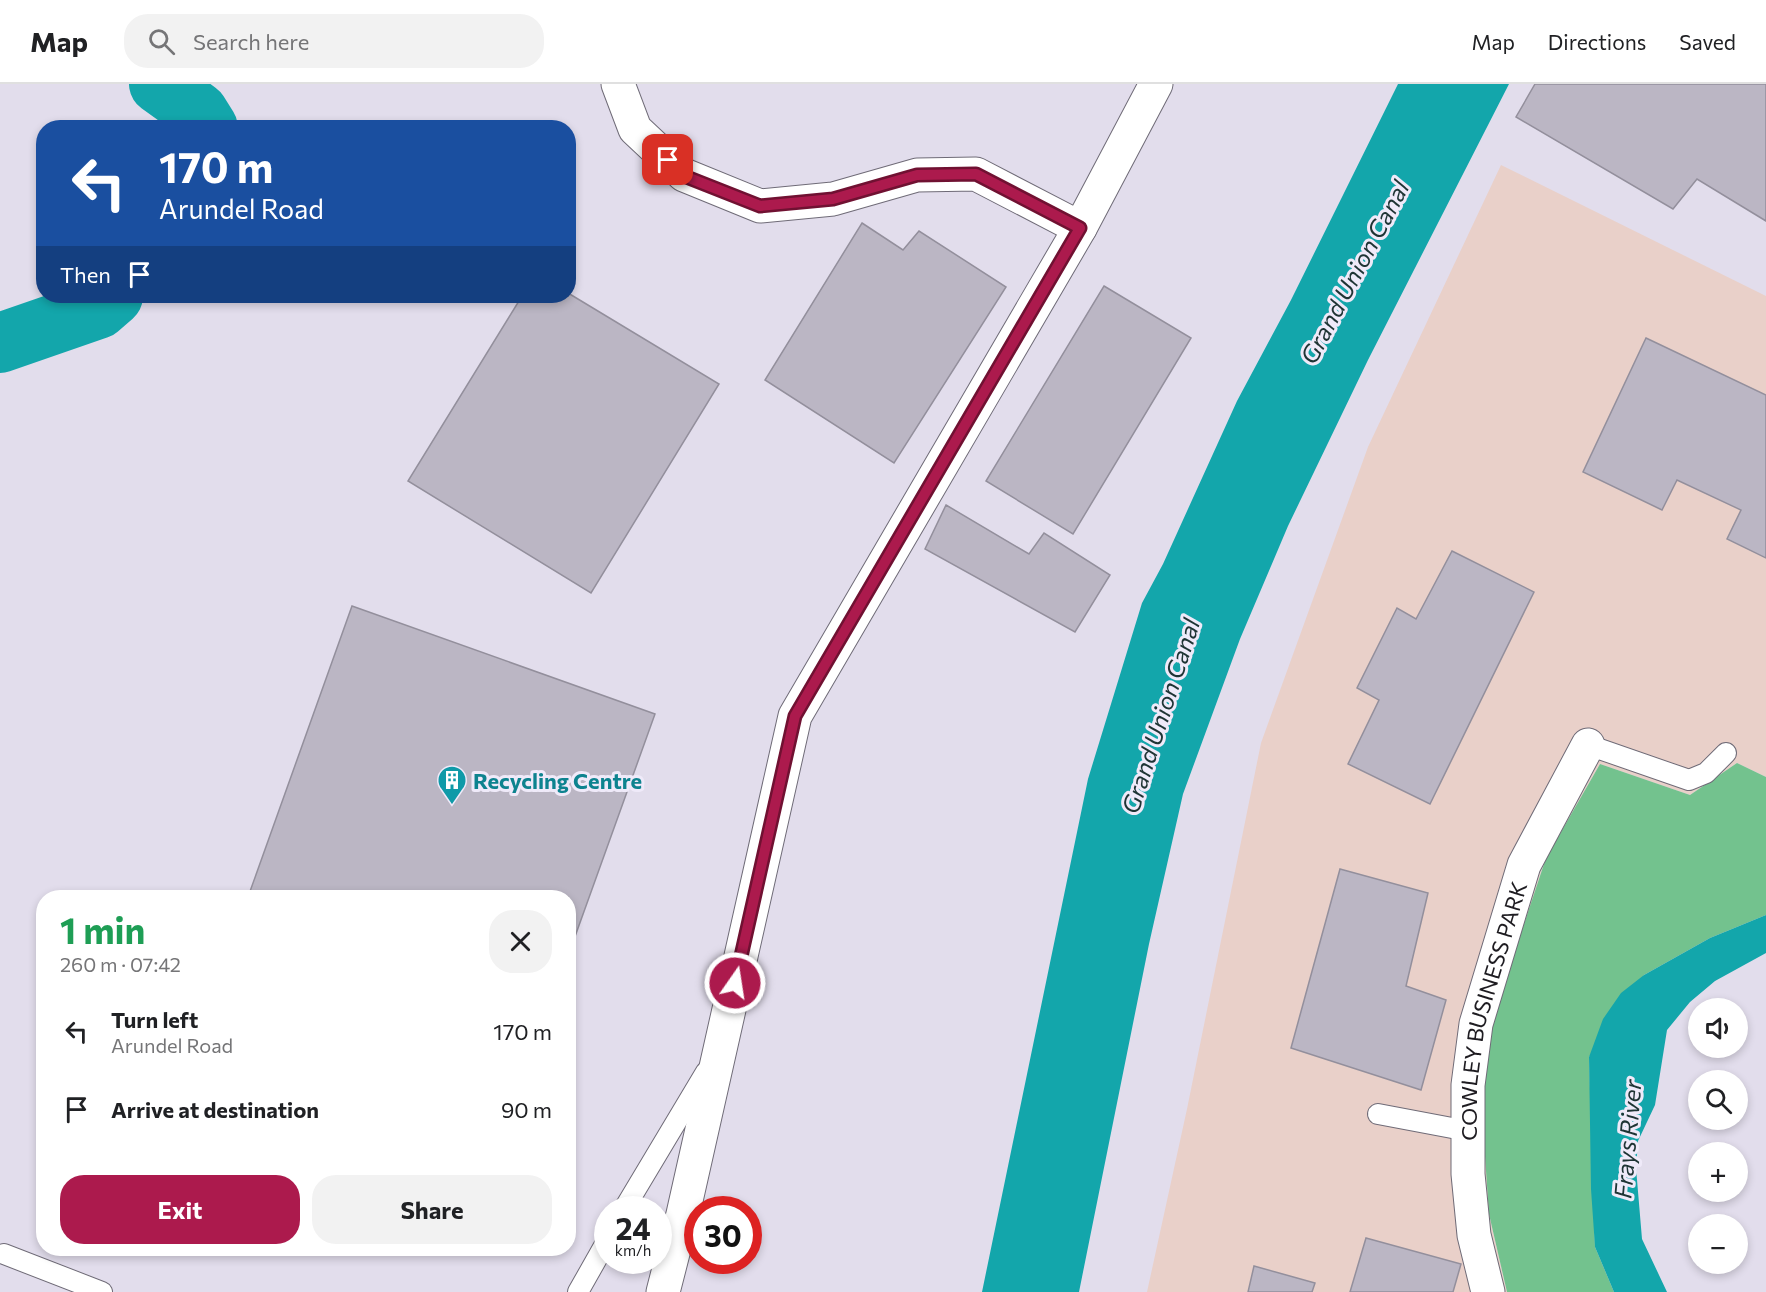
<!DOCTYPE html>
<meta charset="utf-8">
<style>
body{margin:0;font-family:Commissioner,sans-serif;background:#f2f2f2;color:#202124;height:100vh;display:flex;flex-direction:column;font-size:22px;white-space:nowrap}
*{box-sizing:border-box;margin:0}
p{font-size:20px;color:#757577}
.icon{flex:none;width:33px;height:33px;fill:none;stroke:currentColor;stroke-width:2;stroke-linecap:round;stroke-linejoin:round}
.map{position:relative;flex:1;overflow:hidden}
.details{position:absolute;left:36px;top:806px;width:540px;height:366px;display:flex;flex-direction:column;background:#fff;border-radius:24px;box-shadow:0 3px 9px #0003}
.details>*{flex:none}
.top-card{position:absolute;left:36px;top:36px;width:540px;height:183px;border-radius:24px;box-shadow:0 3px 9px #0003;background:#1a4fa0;color:#fff;overflow:hidden}
.fabs{position:absolute;left:1688px;top:914px;display:grid;gap:12px}
.fabs a{display:grid;place-items:center;width:60px;height:60px;border-radius:50%;background:#fff;box-shadow:0 3px 9px #0003;font-size:30px}
.speed{position:absolute;left:594px;top:1112px;display:flex;gap:12px;font-size:30px;font-weight:700;text-align:center}
.speed>*{display:grid;place-content:center;width:78px;height:78px;border-radius:50%;background:#fff;box-shadow:0 3px 9px #0003;line-height:1}
.speed small{font-size:15px;font-weight:400}
.speed .limit{border:9px solid #d22;background:#fff;color:#111}
.pin{position:absolute;display:grid;place-items:center;width:51px;height:51px;color:#fff;margin:-26px;border-radius:12px;box-shadow:0 3px 9px #0006}
.me{position:absolute;width:66px;margin:-33px;rotate:13deg;stroke-linejoin:round;filter:drop-shadow(0 0 4px #0008)}
.turn{display:flex;align-items:center;gap:21px;height:126px;padding:0 24px;font-size:27px}
.turn .icon{width:78px;height:78px;stroke-width:2.5}
.turn b{display:block;font-size:42px;line-height:51px}
.then{display:flex;align-items:center;height:57px;padding:0 24px;background:#0003;gap:12px;font-size:22px}
.round{display:grid;place-items:center;flex:none;width:63px;height:63px;border-radius:24px;background:#f2f2f2}
.head{display:flex;align-items:center;justify-content:space-between;height:102px;padding:0 24px}
h1{font-size:36px;font-weight:700;line-height:45px;color:#1e9e55}
.cta{display:flex;gap:12px;margin-top:auto;padding:12px 24px}
.cta a{flex:1;height:69px;border-radius:24px;background:#ac1a4d;color:#fff;font-size:24px;font-weight:700;line-height:69px;text-align:center}
.cta a+a{background:#f2f2f2;color:#202124}
ul{padding:0;list-style:none}
li{display:flex;align-items:center;gap:18px;height:78px;padding:0 24px}
li div{flex:1}
li b{display:block;font-size:22px}
li em{font-style:normal}
header{display:flex;align-items:center;gap:36px;box-sizing:border-box;height:84px;padding:0 30px;background:#fff;border-bottom:2px solid #e0e0e0}
header strong{font-size:28px}
nav{display:flex;gap:33px;margin-inline-start:auto;font-size:21px}
.search{width:420px;height:54px;background:#f2f2f2;display:flex;align-items:center;gap:15px;box-sizing:border-box;padding:0 21px;border-radius:24px;color:#757577;font-size:22px}
.map>svg:first-child{display:block}
.commercial{fill:#e9d0c9}
.forest{fill:#73c28e}
.water{fill:#13a6ab}
.lines{fill:none;stroke-linecap:round;stroke-linejoin:round}
.river{stroke:#13a6ab;stroke-width:60}
.building{fill:#bbb6c4;stroke:#938f9c;stroke-width:1.5}
.lane-casing{stroke:#6f6b77;stroke-width:22}
.street-casing{stroke:#6f6b77;stroke-width:35}
.lane{stroke:#fff;stroke-width:20}
.street{stroke:#fff;stroke-width:33}
.route-casing{stroke:#701132;stroke-width:15}
.route{stroke:#ac1a4d;stroke-width:10}
.labels{text-anchor:middle;dominant-baseline:central;stroke-width:6;stroke-linejoin:round;paint-order:stroke}
.culture-label{font-size:22px;font-weight:bold;fill:#0d838f;stroke:#efeaf9;text-anchor:start}
.street-label{font-size:22px;fill:#1e1c21;stroke:#efeaf9}
.water-label{font-size:24px;font-style:italic;fill:#1e3434;stroke:#efeaf9}
</style>
<header>
<strong>Map</strong>
<div class="search"><svg class="icon" aria-label="search" viewBox="0 0 24 24"><circle cx="10" cy="10" r="6"/><path d="M15 15l6 6"/></svg>Search here</div>
<nav><a>Map</a><a>Directions</a><a>Saved</a></nav>
</header>
<div class="map">
<svg width="1766" height="1208" viewBox="0 0 1766 1208">
<rect width="100%" height="100%" fill="#e2ddec"/>
<!-- commercial -->
<polygon class="commercial" points="1501,81 1766,212 1766,693 1737,679 1690,711 1600,680 1545,776 1521,852 1489,1130 1507,1208 1147,1208 1187,1025 1261,659 1368,363"/>
<!-- forest -->
<polygon class="forest" points="1737,679 1766,693 1766,831 1710,854 1644,891 1589,973 1595,1163 1614,1208 1507,1208 1489,1130 1484,1058 1483,1005 1495,927 1546,774 1600,680 1690,711"/>
<!-- water -->
<g class="water">
<polygon points="1398,0 1509,0 1368,276 1288,442 1240,555 1183,710 1149,860 1079,1208 982,1208 1088,695 1142,519 1163,480 1237,317 1291,216"/>
<polygon points="1766,831 1766,869 1715,897 1690,918 1667,946 1655,1021 1638,1057 1636,1084 1642,1155 1667,1208 1614,1208 1595,1163 1591,1105 1589,973 1603,935 1621,909 1644,891 1710,854"/>
</g>
<g class="lines">
<!-- river -->
<g class="river">
<polyline points="159,0 198,28 208,44"/>
<polyline points="0,259 98,225 113,212"/>
</g>
</g>
<!-- building -->
<g class="building">
<polygon points="1535,0 1766,0 1766,137 1697,95 1673,125 1516,33"/>
<polygon points="862,139 903,166 919,147 1006,203 894,379 765,296"/>
<polygon points="1104,202 1191,254 1073,450 986,397"/>
<polygon points="568,209 719,300 591,509 408,397 522,212 568,212"/>
<polygon points="1646,254 1766,311 1766,474 1727,455 1741,426 1677,396 1662,426 1583,388"/>
<polygon points="946,421 1029,470 1044,449 1110,491 1075,548 925,465"/>
<polygon points="1452,467 1534,508 1430,720 1348,680 1379,616 1357,604 1397,524 1416,535"/>
<polygon points="352,522 655,630 568,872 568,813 248,813"/>
<polygon points="1340,785 1428,809 1406,902 1446,916 1421,1006 1291,964"/>
<polygon points="1366,1154 1461,1180 1453,1208 1350,1208"/>
<polygon points="1254,1182 1315,1199 1312,1208 1248,1208"/>
</g>
<g class="lines">
<!-- lane casing -->
<g class="lane-casing">
<g id="lane">
<polyline points="1588,661 1689,696 1706,689 1726,669"/>
<polyline points="1378,1030 1468,1047"/>
<polyline points="624,1125 706,988"/>
<polyline points="4,1170 102,1208"/>
<polyline points="578,1208 608,1155"/>
</g>
</g>
<!-- street casing -->
<g class="street-casing">
<g id="street">
<polyline points="618,0 635,45 684,91 760,122 833,115 917,91 976,90 1080,144"/>
<polyline points="663,1208 683,1130 795,632 1080,144 1156,0"/>
<path id="s1" d="M1488,1208L1474,1151L1468,1090V1001L1476,940L1524,781L1588,661"/>
</g>
</g>
<!-- lane -->
<use href="#lane" class="lane"/>
<!-- street -->
<use href="#street" class="street"/>
</g>
<g class="lines">
<!-- route casing -->
<g class="route-casing">
<polyline id="route" points="668,76 684,92 760,122 833,115 917,91 976,90 1080,144 795,632 735,899"/>
</g>
<!-- route -->
<use href="#route" class="route"/>
</g>
<!-- icons -->
<defs>
<g id="building-pin" transform="scale(1.5)"><path d="M0 17L-7.5 6A9.5 9.5 0 1 1 7.5 6Z" fill="#0f9aa8" stroke="#efeaf9"/><path d="M-4-6H4V6H1V3H-1V6H-4ZM-2.5-4.3h1.7v1.8h-1.7ZM.8-4.3h1.7v1.8H.8ZM-2.5-1h1.7V.8h-1.7ZM.8-1h1.7V.8H.8Z" fill="#fff"/></g>
</defs>
<g fill-rule="evenodd">
<use href="#building-pin" x="452" y="696"/>
</g>
<g class="labels">
<!-- culture labels -->
<g class="culture-label">
<text x="473" y="696">Recycling Centre</text>
</g>
<!-- street labels -->
<g class="street-label">
<text stroke="none"><textPath href="#s1" startOffset="286">COWLEY BUSINESS PARK</textPath></text>
</g>
<!-- water labels -->
<g class="water-label">
<text transform="translate(1354 188) rotate(-62)">Grand Union Canal</text>
<text transform="translate(1160 632) rotate(-72)">Grand Union Canal</text>
<text transform="translate(1627 1055) rotate(-85)">Frays River</text>
</g>
</g>
</svg>
<div class="fabs">
<a><svg class="icon" aria-label="sound" viewBox="0 0 24 24"><path d="M4 9h4l5-4v14l-5-4H4zM17 9q2 3 0 6"/></svg></a>
<a><svg class="icon" aria-label="search" viewBox="0 0 24 24"><circle cx="10" cy="10" r="6"/><path d="M15 15l6 6"/></svg></a>
<a>+</a>
<a>−</a>
</div>
<div class="speed"><div>24<small>km/h</small></div><div class="limit">30</div></div>
<div class="pin" style="left:668px;top:76px;background:#d93025"><svg class="icon" aria-label="arrive" viewBox="0 0 24 24"><path d="M6 21V4h12l-3 4 3 4H6"/></svg></div>
<svg class="me" style="left:735px;top:899px" viewBox="-20 -20 40 40"><circle r="17" fill="#ac1a4d" stroke="#fff" stroke-width="3"/><path d="M0-11L8 9 0 5-8 9z" fill="#fff"/></svg>
<div class="top-card">
<div class="turn"><svg class="icon" aria-label="left" viewBox="0 0 24 24"><path d="M17 20v-9H6M10 6l-5 5 5 5"/></svg><div><b>170 m</b>Arundel Road</div></div>
<div class="then">Then<svg class="icon" aria-label="arrive" viewBox="0 0 24 24"><path d="M6 21V4h12l-3 4 3 4H6"/></svg></div>
</div>
<section class="details">
<div class="head"><div><h1>1 min</h1><p>260 m · 07:42</p></div><a class="round"><svg class="icon" aria-label="close" viewBox="0 0 24 24"><path d="M6 6l12 12M18 6L6 18"/></svg></a></div>
<ul>
<li><svg class="icon" aria-label="left" viewBox="0 0 24 24"><path d="M17 20v-9H6M10 6l-5 5 5 5"/></svg><div><b>Turn left</b><p>Arundel Road</p></div><em>170 m</em></li>
<li><svg class="icon" aria-label="arrive" viewBox="0 0 24 24"><path d="M6 21V4h12l-3 4 3 4H6"/></svg><div><b>Arrive at destination</b></div><em>90 m</em></li>
</ul>
<div class="cta"><a>Exit</a><a>Share</a></div>
</section>
</div>
